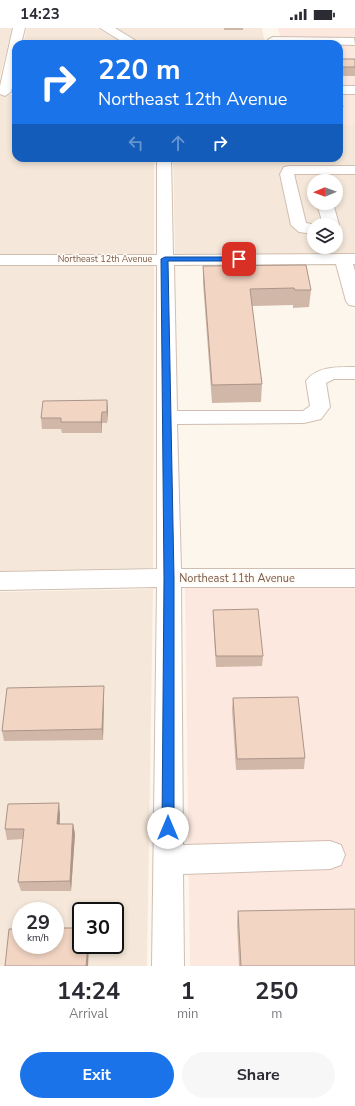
<!DOCTYPE html>
<style>
body{margin:0;font-family:"Nunito Sans",sans-serif;background:#f7f7f7;color:#2b2b33;height:100vh;display:flex;flex-direction:column;font-size:15px;white-space:nowrap}
*{box-sizing:border-box;margin:0}
p{font-size:13px;color:#7c7c81}
.icon{flex:none;width:22px;height:22px;fill:none;stroke:currentColor;stroke-width:2;stroke-linecap:round;stroke-linejoin:round}
.map{position:relative;height:938px;overflow:hidden}
.side{display:flex;flex-direction:column;background:#fff;flex:1}
.side>*{flex:none}
.top-card{position:absolute;left:12px;top:12px;width:331px;height:122px;border-radius:12px;box-shadow:0 2px 6px #0003;background:#1a73e8;color:#fff;overflow:hidden}
.needle{width:26px;rotate:269deg}
.buttons{position:absolute;left:307px;top:146px;display:grid;gap:8px}
.buttons a{display:grid;place-items:center;width:36px;height:36px;border-radius:50%;background:#fff;box-shadow:0 2px 6px #0003;font-size:20px}
.speed{position:absolute;left:12px;top:874px;display:flex;gap:8px;font-size:20px;font-weight:700;text-align:center}
.speed>*{display:grid;place-content:center;width:52px;height:52px;border-radius:50%;background:#fff;box-shadow:0 2px 6px #0003;line-height:1}
.speed small{font-size:10px;font-weight:400}
.speed .limit{border:2px solid #111;border-radius:6px;background:#fff;color:#111}
.pin{position:absolute;display:grid;place-items:center;width:34px;height:34px;color:#fff;margin:-17px;border-radius:8px;box-shadow:0 2px 6px #0006}
.me{position:absolute;width:44px;margin:-22px;rotate:0deg;stroke-linejoin:round;filter:drop-shadow(0 0 3px #0008)}
.turn{display:flex;align-items:center;gap:14px;height:84px;padding:0 20px;font-size:18px}
.turn .icon{width:52px;height:52px;stroke-width:2.5}
.turn b{display:block;font-size:28px;line-height:34px}
.lanes{display:flex;align-items:center;height:38px;padding:0 20px;background:#0003;justify-content:center;gap:20px;direction:ltr}
.lanes .off{opacity:.35}
.eta{display:flex;justify-content:space-evenly;align-items:center;height:68px;text-align:center}
.eta b{font-size:24px;font-weight:700;line-height:28px}
.button{display:flex;gap:8px;margin-top:auto;padding:8px 20px}
.button a{flex:1;height:46px;border-radius:24px;background:#1a73e8;color:#fff;font-size:16px;font-weight:700;line-height:46px;text-align:center}
.button a+a{background:#f7f7f7;color:#2b2b33}
.status{display:flex;justify-content:space-between;align-items:center;height:28px;padding:0 20px;background:#fff;direction:ltr}
.status svg{height:11px;fill:currentColor}
.map>svg:first-child{display:block}
.residential{fill:#f5e8da;fill-rule:evenodd}
.commercial{fill:#fde8e0}
.lines{fill:none;stroke-linecap:round;stroke-linejoin:round}
.minor-casing{stroke:#d1beb0;stroke-width:2}
.minor{fill:#fff;fill-rule:evenodd}
.wall{fill:#d1b7a8}
.shaded-wall{fill:#aa9588}
.building{fill:#f3d5c3;stroke:#aa9588}
.route{fill:#1a73e8;stroke:#114b97}
.labels{text-anchor:middle;dominant-baseline:central;stroke-width:3;stroke-linejoin:round;paint-order:stroke}
.far-street-label{font-size:9px;fill:#7a5c4d;stroke:#fffaf3}
.street-label{font-size:11px;fill:#7a5c4d;stroke:#fffaf3}
</style>
<div class="status"><b>14:23</b><svg viewBox="0 0 49 12"><path d="M0 12V9h3v3zM5 12V6h3v6zM10 12V3h3v9zM15 12V0h3v12zM26 1h20v11H26zM47 4h2v5h-2z"/></svg></div>
<div class="map">
<svg width="355" height="938" viewBox="0 0 355 938">
<rect width="100%" height="100%" fill="#fdf6ec"/>
<!-- residential -->
<g class="residential">
<polygon points="0,0 12,0 0,49"/>
<polygon points="27,0 97,0 126,16 23,16"/>
<polygon points="115,0 262,0 265,16 143,16"/>
<polygon points="0,67 16,67 16,130 154,130 154,226 0,227"/>
<path d="M339,98H355V226H175L173,130H339ZM314,153H336V175H314ZM314,197H336V219H314Z"/>
<polygon points="154,236 153,540 0,543 0,237"/>
<path d="M153,561L147,938H0V564ZM21,883H55V917H21ZM81,883H115V917H81Z"/>
</g>
<!-- commercial -->
<g class="commercial">
<polygon points="278,0 355,0 355,59 339,59 339,16 282,16"/>
<rect x="339" y="65" width="16" height="33"/>
<polygon points="185,560 355,560 355,938 190,938"/>
</g>
<g class="lines">
<!-- minor casing -->
<g class="minor-casing">
<g id="minor">
<polygon points="13,0 25,0 21,16 16,16 16,42 11,64 5,68 0,66 0,58"/>
<polygon points="100,0 115,0 141,16 126,16"/>
<polygon points="273,9 354,10 355,17 269,15 267,13 269,11"/>
<rect x="339" y="58" width="16" height="8"/>
<path d="M157,130H171L173,227L355,226V236H353L355,243V278L349,277L346,273L336,236L174,237L177,383H303L310,378L306,353C317,338 338,339 355,339V351H334L326,355L330,379L321,391L304,395L177,396L181,541H355V559H181L183,817L330,813L341,817L345,827L341,837L330,841L183,846L184,938H152L157,559L0,562V544L157,541V237H0V227H157Z"/>
<polygon points="289,138 355,138 355,146 294,146 306,195 317,197 314,197 314,206 299,204 291,197 280,146 284,139"/>
<polygon points="317,175 333,175 339,197 337,200 336,197 323,197"/>
</g>
</g>
<!-- minor -->
<use href="#minor" class="minor"/>
</g>
<!-- wall -->
<g class="wall">
<rect x="224" y="0" width="19" height="2"/>
<rect x="339" y="31" width="16" height="17"/>
<polygon points="339,65 343,79 342,88 339,88"/>
<polygon points="203,238 311,262 309,279 293,280 293,277 252,278 262,356 261,374 212,375 203,255"/>
<polygon points="107,372 108,383 107,395 102,395 102,405 62,405 61,401 42,401 41,390"/>
<polygon points="213,582 263,628 262,638 216,639 213,593"/>
<polygon points="104,658 104,669 103,712 4,713 2,703"/>
<polygon points="233,670 305,730 304,741 236,742 232,681"/>
<polygon points="60,786 60,796 73,796 75,806 71,863 21,863 18,854 23,811 7,812 5,801"/>
<polygon points="238,883 355,938 239,938 237,895"/>
</g>
<!-- shaded-wall -->
<g class="shaded-wall">
<polygon points="107,372 108,383 107,395"/>
<polygon points="102,384 102,405 101,394"/>
<polygon points="104,658 104,669 103,712 102,701"/>
<polygon points="59,775 60,786 59,806 57,796"/>
<polygon points="73,796 75,806 71,863 70,853"/>
<polygon points="88,917 89,917 88,938 86,938"/>
</g>
<!-- building -->
<g class="building">
<rect x="339" y="31" width="16" height="8"/>
<polygon points="339,65 343,79 339,79"/>
<polygon points="306,237 311,262 295,262 294,260 250,261 262,356 212,357 203,238"/>
<polygon points="107,372 107,384 102,384 101,394 61,394 61,390 41,390 43,373"/>
<polygon points="258,581 263,628 216,628 213,582"/>
<polygon points="104,658 102,701 2,703 7,660"/>
<polygon points="298,669 305,730 237,731 233,670"/>
<polygon points="59,775 57,796 73,796 70,853 18,854 24,801 5,801 8,776"/>
<polygon points="355,881 355,938 241,938 238,883"/>
<polygon points="55,900 81,900 81,917 88,917 86,938 5,938 9,901 21,901 21,917 55,917"/>
</g>
<!-- route -->
<polygon class="route" points="165,229 239,229 242,231 239,233 168,233 174,550 174,800 173,804 168,806 164,804 162,800 164,550 161,231"/>
<g class="labels">
<!-- far-street labels -->
<g class="far-street-label">
<text x="105" y="231">Northeast 12th Avenue</text>
</g>
<!-- street labels -->
<g class="street-label">
<text x="237" y="550">Northeast 11th Avenue</text>
</g>
</g>
</svg>
<div class="buttons">
<a><svg class="needle" viewBox="-14 -14 28 28"><path d="M0-13l5 13h-10z" fill="#e53935"/><path d="M0 13l5-13h-10z" fill="#7c7c81"/></svg></a>
<a><svg class="icon" aria-label="layers" viewBox="0 0 24 24"><path d="M12 4l9 5-9 5-9-5zM3 14l9 5 9-5"/></svg></a>
</div>
<div class="speed"><div>29<small>km/h</small></div><div class="limit">30</div></div>
<div class="pin" style="left:239px;top:231px;background:#d93025"><svg class="icon" aria-label="arrive" viewBox="0 0 24 24"><path d="M6 21V4h12l-3 4 3 4H6"/></svg></div>
<svg class="me" style="left:168px;top:800px" viewBox="-20 -20 40 40"><circle r="19" fill="#fff"/><path d="M0-13L10 11 0 6-10 11z" fill="#1a73e8"/></svg>
<div class="top-card">
<div class="turn"><svg class="icon" aria-label="right" viewBox="0 0 24 24"><path d="M7 20v-9h11M14 6l5 5-5 5"/></svg><div><b>220 m</b>Northeast 12th Avenue</div></div>
<div class="lanes"><svg class="icon off" aria-label="left" viewBox="0 0 24 24"><path d="M17 20v-9H6M10 6l-5 5 5 5"/></svg><svg class="icon off" aria-label="ahead" viewBox="0 0 24 24"><path d="M12 20V5M6 11l6-6 6 6"/></svg><svg class="icon" aria-label="right" viewBox="0 0 24 24"><path d="M7 20v-9h11M14 6l5 5-5 5"/></svg></div>
</div>
</div>
<section class="side">
<div class="eta">
<div><b>14:24</b><p>Arrival</p></div>
<div><b>1</b><p>min</p></div>
<div><b>250</b><p>m</p></div>
</div>
<div class="button"><a>Exit</a><a>Share</a></div>
</section>
